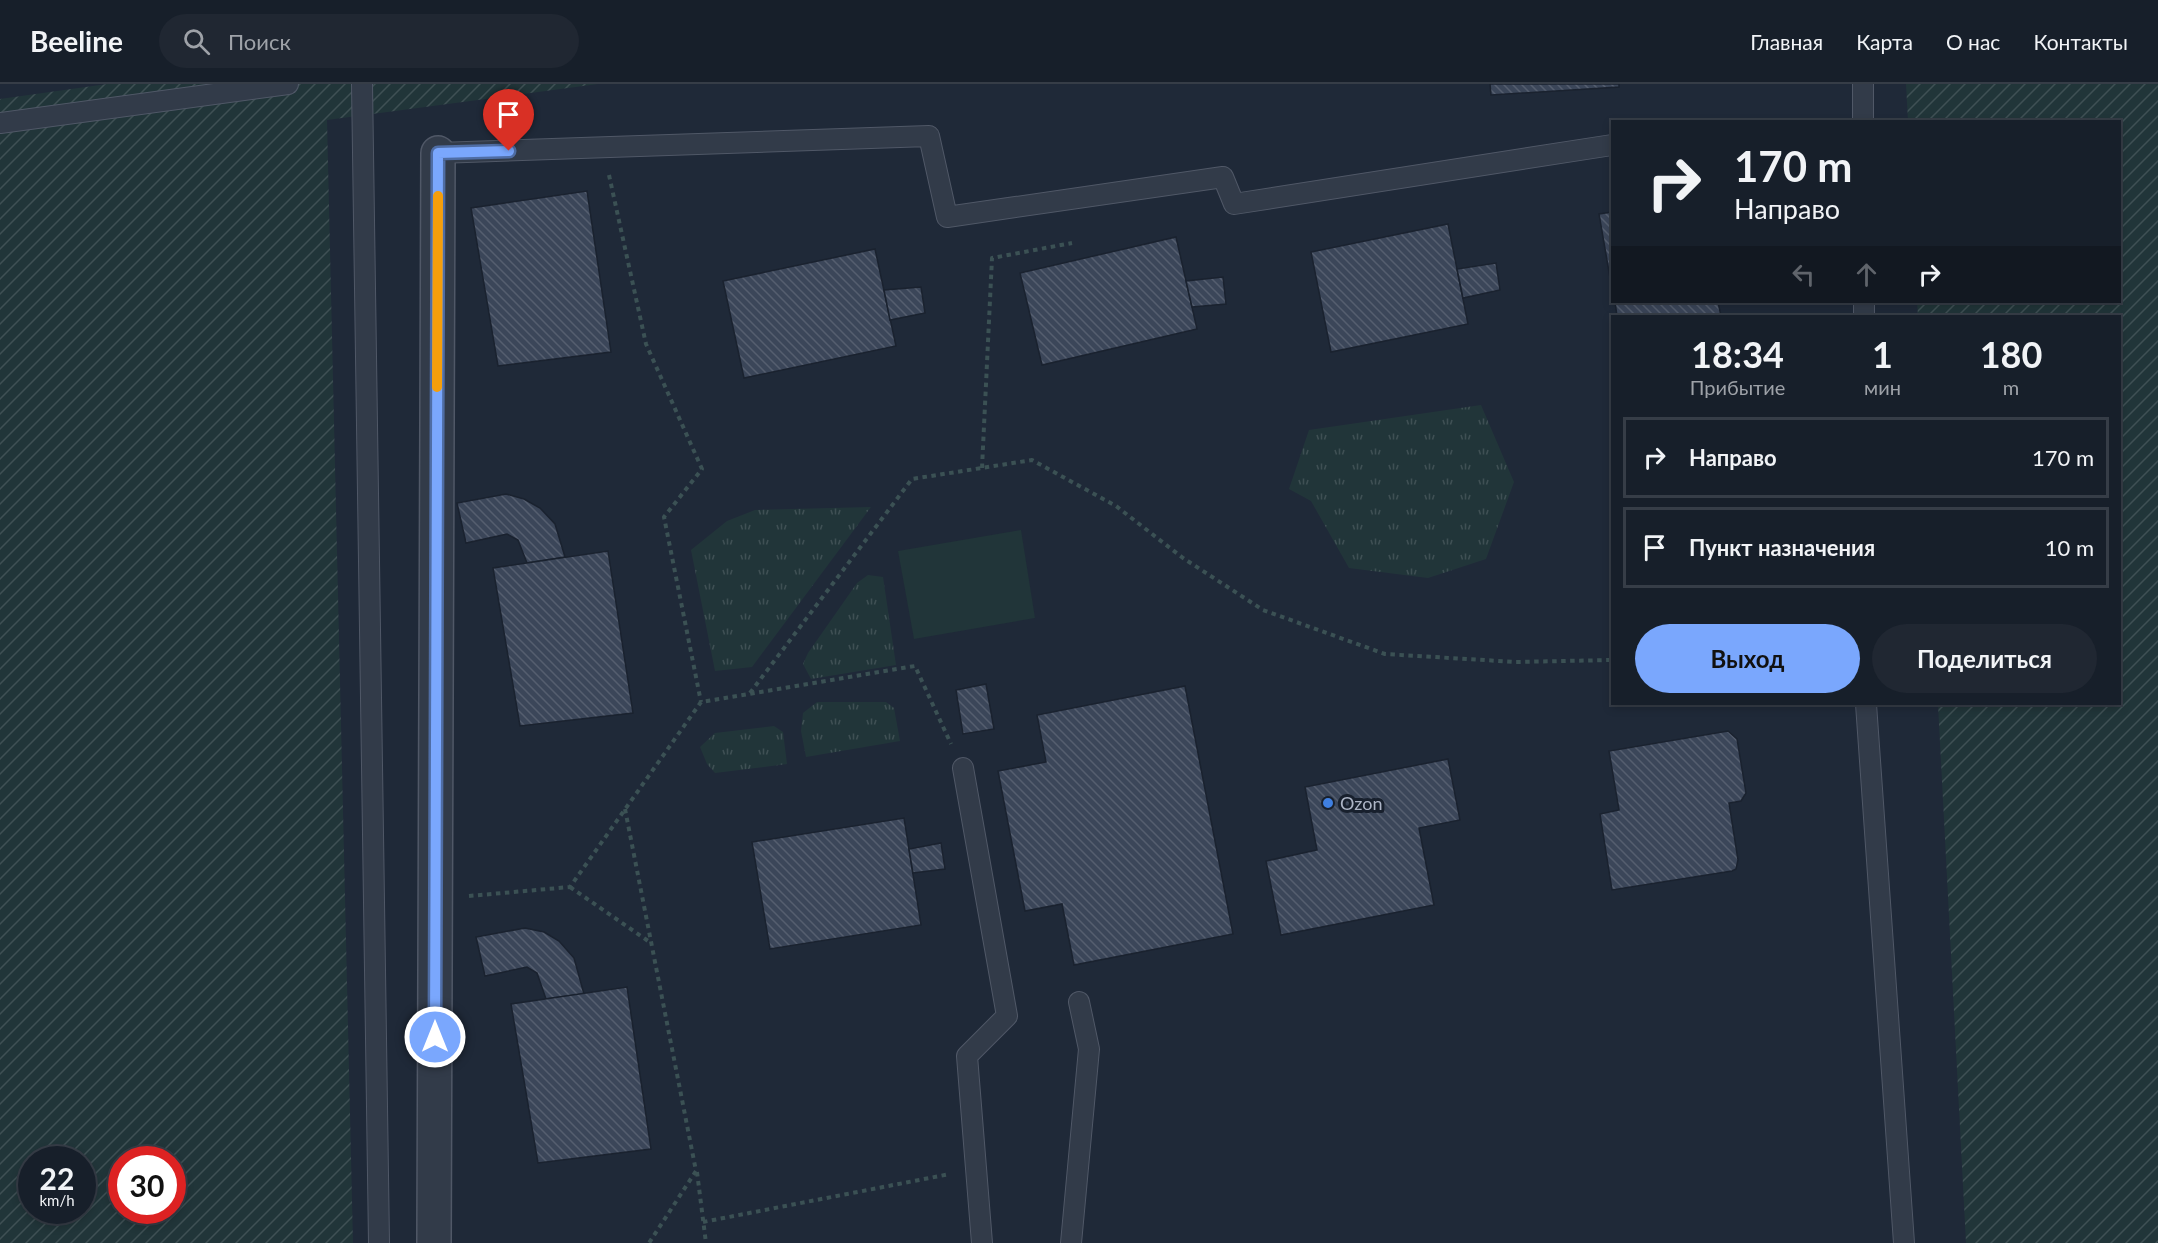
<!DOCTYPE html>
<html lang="ru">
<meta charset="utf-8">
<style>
body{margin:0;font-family:Lato,sans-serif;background:#202732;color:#f1f3f6;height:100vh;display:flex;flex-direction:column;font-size:22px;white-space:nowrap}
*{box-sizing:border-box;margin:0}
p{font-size:20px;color:#9ea2a8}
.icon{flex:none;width:33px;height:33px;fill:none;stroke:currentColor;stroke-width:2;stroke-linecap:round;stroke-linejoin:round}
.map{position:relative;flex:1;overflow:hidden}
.details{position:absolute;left:1611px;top:231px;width:510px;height:390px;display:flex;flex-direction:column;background:#171f2a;border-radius:0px;box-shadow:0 3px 9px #0003,0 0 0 2px #363d47}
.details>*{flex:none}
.hud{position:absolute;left:1611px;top:36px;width:510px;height:183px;border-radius:0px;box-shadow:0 3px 9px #0003,0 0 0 2px #363d47;background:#171f2a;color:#f1f3f6;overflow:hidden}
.speed{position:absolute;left:18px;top:1062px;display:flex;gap:12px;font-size:30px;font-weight:700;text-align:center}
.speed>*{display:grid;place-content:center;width:78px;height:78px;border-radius:50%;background:#171f2a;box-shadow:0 3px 9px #0003,0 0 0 2px #363d47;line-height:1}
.speed small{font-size:15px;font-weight:400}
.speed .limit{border:9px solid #d22;background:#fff;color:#111}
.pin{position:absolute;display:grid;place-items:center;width:51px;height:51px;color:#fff;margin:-62px -26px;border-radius:50% 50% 50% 0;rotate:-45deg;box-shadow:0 0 6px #0007}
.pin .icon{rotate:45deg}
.me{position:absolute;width:66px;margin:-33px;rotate:0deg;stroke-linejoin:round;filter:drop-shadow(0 0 4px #0008)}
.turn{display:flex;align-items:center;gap:21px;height:126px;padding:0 24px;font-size:27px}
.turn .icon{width:78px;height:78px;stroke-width:2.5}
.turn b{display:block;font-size:42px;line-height:51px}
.lanes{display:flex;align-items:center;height:57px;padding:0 24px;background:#0003;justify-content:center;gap:30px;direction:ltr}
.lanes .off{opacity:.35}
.eta{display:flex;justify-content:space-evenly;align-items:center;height:102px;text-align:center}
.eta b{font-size:36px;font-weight:700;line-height:42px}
.button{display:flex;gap:12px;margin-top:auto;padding:12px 24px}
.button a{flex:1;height:69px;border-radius:36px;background:#7aa7fd;color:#111;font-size:24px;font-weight:700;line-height:69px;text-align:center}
.button a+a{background:#202732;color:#f1f3f6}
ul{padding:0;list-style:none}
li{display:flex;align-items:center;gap:18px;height:81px;margin:0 12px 9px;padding:0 12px;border:3px solid #363d47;border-radius:0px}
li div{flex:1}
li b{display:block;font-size:22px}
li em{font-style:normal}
header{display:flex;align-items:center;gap:36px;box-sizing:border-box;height:84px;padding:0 30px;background:#171f2a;border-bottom:2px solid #363d47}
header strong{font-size:28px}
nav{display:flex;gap:33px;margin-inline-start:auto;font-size:21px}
.search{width:420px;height:54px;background:#202732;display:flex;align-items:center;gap:15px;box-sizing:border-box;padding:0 21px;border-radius:33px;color:#9ea2a8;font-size:22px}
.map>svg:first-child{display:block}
.grass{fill:#213539}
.park{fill:url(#park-tufts)}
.garden{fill:url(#garden-furrows);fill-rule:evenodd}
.building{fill:url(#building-back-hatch);stroke:#1a222f;stroke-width:1.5}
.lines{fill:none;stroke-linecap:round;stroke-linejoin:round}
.service-casing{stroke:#505867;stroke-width:22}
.minor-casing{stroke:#505867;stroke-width:36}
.path{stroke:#3b5154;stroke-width:4;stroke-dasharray:4.5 4.5;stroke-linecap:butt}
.service{stroke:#323b49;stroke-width:20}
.minor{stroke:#323b49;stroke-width:33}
.route-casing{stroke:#4f6da4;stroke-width:15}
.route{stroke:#7aa7fd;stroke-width:10}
.slow{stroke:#f59e0b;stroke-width:10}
.shop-dot{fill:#3f7fe0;stroke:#18202d;stroke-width:2}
.labels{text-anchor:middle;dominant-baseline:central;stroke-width:6;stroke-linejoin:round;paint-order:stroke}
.poi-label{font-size:18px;fill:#adb5c6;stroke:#18202d;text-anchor:start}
</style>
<header>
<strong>Beeline</strong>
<div class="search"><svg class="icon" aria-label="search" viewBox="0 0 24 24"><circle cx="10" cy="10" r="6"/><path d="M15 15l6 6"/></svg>Поиск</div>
<nav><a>Главная</a><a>Карта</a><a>О нас</a><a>Контакты</a></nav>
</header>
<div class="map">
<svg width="2158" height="1159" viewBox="0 0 2158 1159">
<defs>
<pattern id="park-tufts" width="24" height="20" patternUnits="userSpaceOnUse" patternTransform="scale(1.5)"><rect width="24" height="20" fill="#213539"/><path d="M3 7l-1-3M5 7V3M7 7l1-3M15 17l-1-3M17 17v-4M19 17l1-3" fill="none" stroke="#3f5054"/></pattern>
<pattern id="garden-furrows" width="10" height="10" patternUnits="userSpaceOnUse" patternTransform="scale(1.5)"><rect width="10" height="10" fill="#213539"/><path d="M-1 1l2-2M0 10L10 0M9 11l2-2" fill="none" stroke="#3f5054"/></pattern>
<pattern id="building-back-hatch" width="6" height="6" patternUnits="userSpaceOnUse" patternTransform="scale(1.5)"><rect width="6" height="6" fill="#3b4659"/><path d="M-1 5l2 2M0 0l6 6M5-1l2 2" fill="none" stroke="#555e6f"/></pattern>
</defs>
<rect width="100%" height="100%" fill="#1f2938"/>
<!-- grass -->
<polygon class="grass" points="1021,446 1035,534 914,555 898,467"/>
<!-- park -->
<g class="park">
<polygon points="1481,321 1514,398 1486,475 1428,494 1349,484 1311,417 1289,405 1309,346"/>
<polygon points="871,423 752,583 715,587 691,466 727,437 755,426"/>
<polygon points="868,491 883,493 896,581 811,595 803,580 808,569 857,499"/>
<polygon points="817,618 886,618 894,624 900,657 806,673 801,647 803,629"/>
<polygon points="774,642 783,648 787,680 715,689 707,680 700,663 715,649"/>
</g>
<!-- garden -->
<g class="garden">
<path d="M107,0H598L327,36L353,1159H0V15ZM32,1076H82V1126H32ZM122,1076H172V1126H122Z"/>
<polygon points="1906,0 2158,0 2158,1159 1966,1159 1938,620 2120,620 2120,232 1918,232 1917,218 2120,218 2120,38 1908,37"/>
</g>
<!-- building -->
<g class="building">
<polygon points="1490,0 1619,0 1619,3 1491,11"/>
<polygon points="587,107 611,268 498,282 471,124"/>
<polygon points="1612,128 1612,205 1599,130"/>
<polygon points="1448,140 1468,240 1331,268 1311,168"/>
<polygon points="1176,153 1197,245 1042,281 1020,189"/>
<polygon points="875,165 896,262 744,294 723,197"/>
<polygon points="1496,179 1500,206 1463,214 1457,185"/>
<polygon points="1223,193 1226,220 1192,223 1186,197"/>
<polygon points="921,203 925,229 890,236 884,206"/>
<polygon points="1615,218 1718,218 1721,232 1617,232"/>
<polygon points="506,410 524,415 540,424 555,440 565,473 527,479 518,456 507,450 466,459 457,419"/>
<polygon points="608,467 633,629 520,642 493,484"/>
<polygon points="986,600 994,645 963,650 956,606"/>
<polygon points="1185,602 1233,850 1074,881 1062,820 1025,827 998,687 1046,678 1037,631"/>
<polygon points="1728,647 1737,655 1746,709 1741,717 1729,719 1738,776 1736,785 1732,787 1612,806 1600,730 1619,726 1609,667"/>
<polygon points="1448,675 1460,736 1419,744 1434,821 1281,851 1266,777 1317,766 1305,703"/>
<polygon points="904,734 921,841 770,865 752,758"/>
<polygon points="941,759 945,785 913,789 909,765"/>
<polygon points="525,844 544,848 559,857 574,874 584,910 546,915 537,889 527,883 485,892 476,853"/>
<polygon points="627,903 651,1065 538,1079 511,920"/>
</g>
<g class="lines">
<!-- service casing -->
<g class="service-casing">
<g id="service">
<polyline points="362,0 379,1159"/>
<polyline points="1863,0 1863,38"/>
<polyline points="0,39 288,0"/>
<polyline points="438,69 929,52 947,133 1223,93 1234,120 1612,61"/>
<polyline points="1864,218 1864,232"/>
<polyline points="1866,620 1904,1159"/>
<polyline points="963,684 1007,932 967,972 982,1159"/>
<polyline points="1071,1159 1089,965 1079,918"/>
</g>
</g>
<!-- minor casing -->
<g class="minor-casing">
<polyline id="minor" points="434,1159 438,69"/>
</g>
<!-- path -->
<g class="path">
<polyline points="609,91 646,260 702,385 664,433 701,618"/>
<polyline points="982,384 992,174 1072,159"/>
<polyline points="750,609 912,395 1032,376 1116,422 1183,474 1263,526 1385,570 1516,578 1612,576"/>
<polyline points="625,725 696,1087 649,1159"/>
<polyline points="570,803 651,859"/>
<polyline points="469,812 570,803 701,618 915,582 951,660"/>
<polyline points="697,1088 706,1159"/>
<polyline points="703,1138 950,1090"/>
</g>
<!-- service -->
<use href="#service" class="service"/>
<!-- minor -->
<use href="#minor" class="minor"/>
</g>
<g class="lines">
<!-- route casing -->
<g class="route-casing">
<polyline id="route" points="435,953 438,69 509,67"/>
</g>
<!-- route -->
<use href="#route" class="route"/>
<!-- slow -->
<polyline class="slow" points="437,303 438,112"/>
</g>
<!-- markers -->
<circle class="shop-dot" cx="1328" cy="719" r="6"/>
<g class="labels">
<!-- poi labels -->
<g class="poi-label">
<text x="1340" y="719">Ozon</text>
</g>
</g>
</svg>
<div class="speed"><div>22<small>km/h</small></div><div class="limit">30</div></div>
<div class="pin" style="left:509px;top:67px;background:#d93025"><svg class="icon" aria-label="arrive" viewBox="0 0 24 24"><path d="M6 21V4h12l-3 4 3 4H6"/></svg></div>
<svg class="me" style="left:435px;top:953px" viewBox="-20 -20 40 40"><circle r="17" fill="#7aa7fd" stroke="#fff" stroke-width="3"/><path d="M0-11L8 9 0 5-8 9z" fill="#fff"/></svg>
<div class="hud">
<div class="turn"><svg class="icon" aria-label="right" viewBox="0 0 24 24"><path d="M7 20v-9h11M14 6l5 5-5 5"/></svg><div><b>170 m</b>Направо</div></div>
<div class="lanes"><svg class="icon off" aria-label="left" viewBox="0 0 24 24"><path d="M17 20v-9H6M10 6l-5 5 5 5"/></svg><svg class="icon off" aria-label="ahead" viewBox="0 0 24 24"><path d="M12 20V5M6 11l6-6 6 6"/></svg><svg class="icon" aria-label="right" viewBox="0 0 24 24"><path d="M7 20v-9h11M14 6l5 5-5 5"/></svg></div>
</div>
<section class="details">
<div class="eta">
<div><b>18:34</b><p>Прибытие</p></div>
<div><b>1</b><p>мин</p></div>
<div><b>180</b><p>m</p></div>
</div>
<ul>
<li><svg class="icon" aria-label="right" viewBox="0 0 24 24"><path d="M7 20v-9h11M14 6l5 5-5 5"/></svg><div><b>Направо</b></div><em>170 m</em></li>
<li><svg class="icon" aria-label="arrive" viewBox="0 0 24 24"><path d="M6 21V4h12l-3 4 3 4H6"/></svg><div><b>Пункт назначения</b></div><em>10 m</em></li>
</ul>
<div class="button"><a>Выход</a><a>Поделиться</a></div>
</section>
</div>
